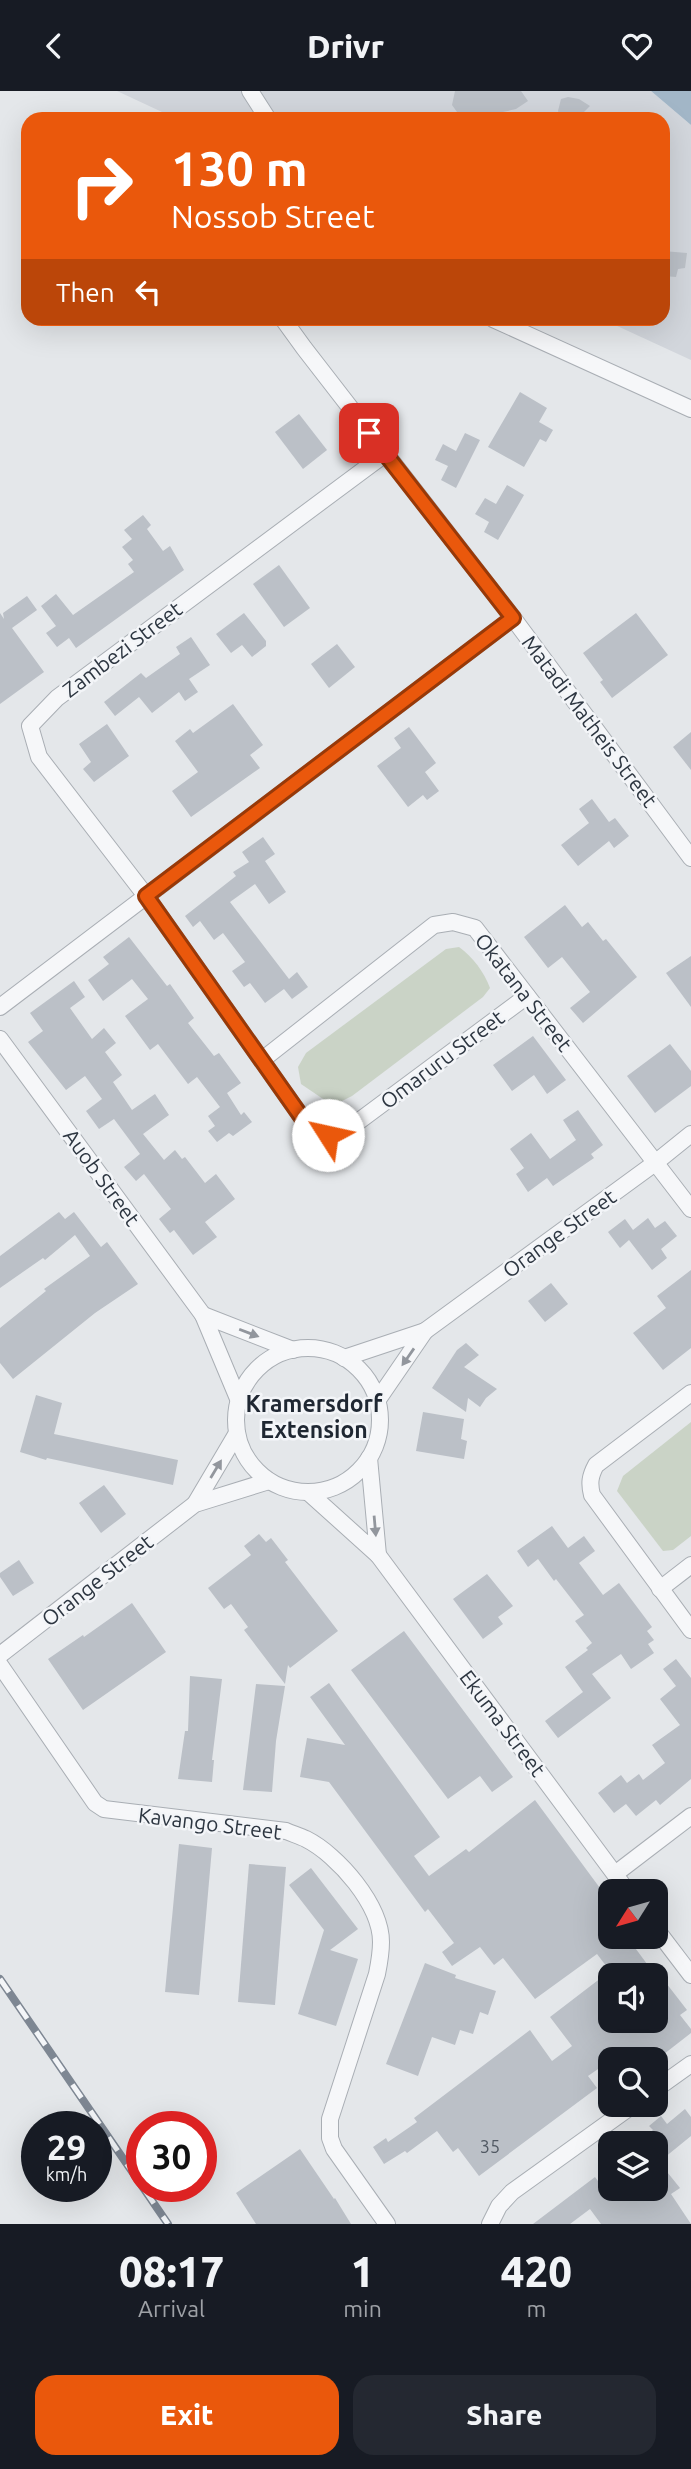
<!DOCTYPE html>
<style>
body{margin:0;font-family:Ubuntu,sans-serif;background:#242831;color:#f1f3f6;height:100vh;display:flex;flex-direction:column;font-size:26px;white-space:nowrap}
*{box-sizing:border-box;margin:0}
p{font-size:23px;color:#9ea1a6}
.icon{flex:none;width:38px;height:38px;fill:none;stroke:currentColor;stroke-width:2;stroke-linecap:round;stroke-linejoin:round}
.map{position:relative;height:2133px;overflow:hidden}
.drawer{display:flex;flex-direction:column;background:#171b24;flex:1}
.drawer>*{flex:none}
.guide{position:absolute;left:21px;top:21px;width:649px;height:214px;border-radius:21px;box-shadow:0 7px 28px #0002;background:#ea580c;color:#fff;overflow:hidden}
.needle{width:46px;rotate:233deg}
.controls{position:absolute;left:598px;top:1788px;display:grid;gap:14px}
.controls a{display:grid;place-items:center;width:70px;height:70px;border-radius:14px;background:#171b24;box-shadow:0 7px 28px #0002;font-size:35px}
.speed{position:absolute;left:21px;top:2020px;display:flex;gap:14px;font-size:35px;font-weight:700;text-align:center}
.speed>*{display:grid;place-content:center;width:91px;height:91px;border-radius:50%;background:#171b24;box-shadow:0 7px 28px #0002;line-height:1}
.speed small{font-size:18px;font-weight:400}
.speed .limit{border:10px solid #d22;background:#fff;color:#111}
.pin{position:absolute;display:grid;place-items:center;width:60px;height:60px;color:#fff;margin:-30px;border-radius:14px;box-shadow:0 4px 10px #0006}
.me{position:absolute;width:77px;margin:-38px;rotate:305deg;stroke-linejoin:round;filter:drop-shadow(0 0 5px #0008)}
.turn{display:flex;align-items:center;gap:24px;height:147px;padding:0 35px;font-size:32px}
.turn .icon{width:91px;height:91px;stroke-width:2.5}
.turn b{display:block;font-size:49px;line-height:60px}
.then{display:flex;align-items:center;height:66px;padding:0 35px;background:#0003;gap:14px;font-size:26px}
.eta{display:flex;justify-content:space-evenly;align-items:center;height:119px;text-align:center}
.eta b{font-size:42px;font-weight:800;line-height:49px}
.primary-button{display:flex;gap:14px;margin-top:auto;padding:14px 35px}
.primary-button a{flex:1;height:80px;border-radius:21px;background:#ea580c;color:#fff;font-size:28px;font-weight:800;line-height:80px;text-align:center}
.primary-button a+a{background:#242831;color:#f1f3f6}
header{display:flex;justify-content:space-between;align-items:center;height:91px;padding:0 35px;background:#171b24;font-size:32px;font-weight:800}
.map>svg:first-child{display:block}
.built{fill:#d2d6dc}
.green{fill:#cad3c6}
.water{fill:#a2b6c7}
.building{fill:#bbc0c7}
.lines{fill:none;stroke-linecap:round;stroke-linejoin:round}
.minor-casing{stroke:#a9aeb4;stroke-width:18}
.minor{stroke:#f6f7f9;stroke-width:16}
.rail-casing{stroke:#7e8793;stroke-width:8}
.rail{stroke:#f3f5f8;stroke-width:5;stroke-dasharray:16;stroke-linecap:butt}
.oneway{fill:#92969d}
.route-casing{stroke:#983908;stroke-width:18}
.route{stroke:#ea580c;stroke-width:12}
.labels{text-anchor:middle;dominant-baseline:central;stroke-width:5;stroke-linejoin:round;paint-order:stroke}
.number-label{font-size:18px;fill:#505862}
.street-label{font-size:21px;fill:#2d3641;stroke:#f3f5f8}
.neighbourhood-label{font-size:23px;font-weight:bold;fill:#1f2732;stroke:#f3f5f8}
</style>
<header><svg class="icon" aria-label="back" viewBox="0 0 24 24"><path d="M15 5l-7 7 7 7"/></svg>Drivr<svg class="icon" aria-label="heart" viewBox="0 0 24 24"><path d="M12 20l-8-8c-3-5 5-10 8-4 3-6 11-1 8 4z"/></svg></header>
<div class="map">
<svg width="691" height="2133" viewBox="0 0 691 2133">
<rect width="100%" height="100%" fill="#e4e7ea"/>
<!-- built -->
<polygon class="built" points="117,0 651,0 691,34 691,269 602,228 663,228 663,28 177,28"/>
<!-- green -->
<g class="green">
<path d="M459,856C473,866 484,881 490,897L483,906L352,1005L342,1010L329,1012L301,993L298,976L306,962L446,858Z"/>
<polygon points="691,1331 691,1445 673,1459 663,1460 617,1400 623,1385"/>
</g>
<!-- water -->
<polygon class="water" points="651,0 691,0 691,34"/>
<!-- building -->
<g class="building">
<polygon points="455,0 521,0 528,10 516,18 503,21 502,28 462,28 452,14"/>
<polygon points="568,6 579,8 590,15 580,25 561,28 558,20 561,8"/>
<polygon points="663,160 687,162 685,177 678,178 676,186 663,185"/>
<polygon points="520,301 547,317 539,331 553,339 546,351 540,348 524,376 488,356"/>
<polygon points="299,323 327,359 303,378 275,341"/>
<polygon points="465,342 480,349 456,397 441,389 448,375 435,369 443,353 456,360"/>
<polygon points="507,394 524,404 498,449 484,441 489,431 475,423 485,407 496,413"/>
<polygon points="143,424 151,434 147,438 163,460 170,455 184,479 76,557 69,547 57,556 46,542 56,535 41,515 56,503 73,524 134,481 128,473 133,469 122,456 132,448 124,439"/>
<polygon points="279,474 310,517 284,536 253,493"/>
<polygon points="27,505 37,519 12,537 44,581 0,613 0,522 4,528 3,522"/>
<polygon points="244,522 266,550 266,555 252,566 242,554 231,562 216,543"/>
<polygon points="636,522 668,564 612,607 600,591 603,589 583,562"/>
<polygon points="191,546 210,574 189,588 198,601 185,610 179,601 152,622 139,606 115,625 104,611 141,582 146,587 180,563 176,556"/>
<polygon points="337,553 355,576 329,597 311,573"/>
<polygon points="233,613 263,654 250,664 260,677 191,726 172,700 198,681 175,650 190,638 193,642"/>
<polygon points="107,633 129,665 94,691 83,678 91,671 79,653"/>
<polygon points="409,636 436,672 425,681 439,700 427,709 423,704 408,716 377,675 401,657 394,647"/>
<polygon points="691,641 691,679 673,656"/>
<polygon points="592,708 609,731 615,727 629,745 614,757 609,750 578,775 561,754 589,732 579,718"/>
<polygon points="263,746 275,763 265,770 286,801 269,813 255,793 230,811 289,888 297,881 308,896 292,908 284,898 265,912 250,892 244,896 232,880 245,871 223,842 214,849 200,830 193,836 185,825 236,785 233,781 249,771 242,761"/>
<polygon points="565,814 582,836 588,831 603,850 606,848 637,886 583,932 570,917 590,901 562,866 548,877 524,846"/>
<polygon points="129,846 167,895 170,893 194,927 188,932 214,965 219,962 241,992 227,1002 241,1024 244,1021 252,1031 233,1045 229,1042 217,1051 208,1040 215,1035 208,1025 220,1016 197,986 188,993 158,953 150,959 125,925 148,908 132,888 103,910 88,889 109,873 103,866"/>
<polygon points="691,865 691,916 666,882"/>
<polygon points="74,890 85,906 70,917 92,948 104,937 116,952 105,961 122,984 113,991 132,1019 155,1003 169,1024 143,1043 164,1069 175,1059 182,1068 185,1066 205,1092 216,1083 235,1108 205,1131 217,1146 193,1164 174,1139 170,1142 159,1128 171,1118 144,1083 136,1090 124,1076 140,1063 114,1028 99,1038 86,1020 102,1008 85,985 66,999 28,951 43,940 30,922"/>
<polygon points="533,945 566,989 547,1003 534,984 512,1000 493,974"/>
<polygon points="670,953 691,980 691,995 655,1022 627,985"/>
<polygon points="578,1019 603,1054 591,1063 594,1067 553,1095 547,1087 528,1101 516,1083 524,1077 510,1058 531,1042 550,1068 576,1049 563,1029"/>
<polygon points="59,1121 65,1128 74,1121 101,1156 107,1151 138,1193 95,1222 13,1288 0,1272 0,1237 46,1200 44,1198 90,1165 75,1144 45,1169 43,1167 0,1197 0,1165"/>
<polygon points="648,1127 655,1137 665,1130 677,1145 661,1158 667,1167 652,1179 629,1149 620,1157 608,1141 625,1128 633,1139"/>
<polygon points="691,1179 691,1257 663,1279 633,1242 666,1217 657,1205"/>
<polygon points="551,1192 568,1213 545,1231 528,1210"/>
<polygon points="466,1252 479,1264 464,1276 497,1298 486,1307 480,1316 468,1307 466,1321 432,1297 457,1259"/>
<polygon points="36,1304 62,1312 54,1343 178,1369 173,1394 47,1367 46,1369 20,1361"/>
<polygon points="423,1321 464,1328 461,1348 467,1350 464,1368 416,1360"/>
<polygon points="104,1394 126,1423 101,1442 79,1412"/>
<polygon points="552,1435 568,1457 584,1445 595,1460 579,1472 603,1504 619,1492 652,1536 647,1540 654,1549 648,1553 654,1562 631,1578 621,1563 592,1583 611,1607 558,1647 545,1630 583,1601 565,1576 588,1559 586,1557 592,1552 575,1530 584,1524 556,1488 554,1490 538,1468 528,1476 517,1460"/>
<polygon points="259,1443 266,1451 271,1447 288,1469 285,1471 338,1540 290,1577 288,1574 285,1593 244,1539 248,1536 231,1513 224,1518 208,1497 251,1464 244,1455"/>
<polygon points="19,1469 34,1492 13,1505 0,1486 0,1482"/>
<polygon points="487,1483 513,1515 498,1526 503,1533 483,1548 453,1508"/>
<polygon points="132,1512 166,1561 83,1619 48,1568 83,1544 84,1546"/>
<polygon points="404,1540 513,1686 492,1701 480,1685 448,1708 351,1579"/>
<polygon points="676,1568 691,1587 691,1688 660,1714 656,1709 636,1725 626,1713 614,1722 598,1702 621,1684 627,1692 639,1683 643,1689 665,1672 652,1654 680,1634 660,1608 676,1595 663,1578"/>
<polygon points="190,1585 222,1588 212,1669 214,1669 212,1691 178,1688 185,1640 188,1640"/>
<polygon points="329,1592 440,1746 414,1765 429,1785 466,1758 469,1761 535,1709 611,1812 611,1846 627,1846 656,1885 613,1885 611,1882 611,1930 656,1930 656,1879 687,1919 680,1924 691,1938 691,1942 664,1963 659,1956 640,1969 611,1969 588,1985 597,1997 479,2085 458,2057 453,2061 437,2040 407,2062 405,2060 384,2073 373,2056 386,2047 388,2051 417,2031 414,2027 530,1939 552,1970 572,1955 550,1926 610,1880 597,1863 535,1908 503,1867 494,1874 480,1856 452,1875 442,1861 454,1852 428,1818 425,1821 329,1691 300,1686 307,1647 345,1654 310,1606"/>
<polygon points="256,1593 285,1595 276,1650 272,1701 243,1699"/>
<polygon points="179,1753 212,1757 199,1904 165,1901"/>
<polygon points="249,1773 286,1776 275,1914 238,1911"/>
<polygon points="311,1777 358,1838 330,1859 358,1868 336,1935 298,1923 324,1839 289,1794"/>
<polygon points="425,1872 456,1884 455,1887 496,1900 488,1924 480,1921 473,1943 460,1939 455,1954 432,1946 418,1985 386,1973"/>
<polygon points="685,2018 691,2026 691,2045 659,2071 680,2097 671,2103 691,2133 601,2133 590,2118 570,2133 533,2133 595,2086 609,2105 619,2098 656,2098 656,2053 636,2053 653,2039 649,2035 661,2025 667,2033"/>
<polygon points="300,2058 334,2108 335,2107 351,2133 256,2133 236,2102"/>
</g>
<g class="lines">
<!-- minor casing -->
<g class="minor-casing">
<g id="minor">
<polyline points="250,0 268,28"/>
<polyline points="283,228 304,257 513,527 691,767"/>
<polyline points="493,228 691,318"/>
<polyline points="385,363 57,607 30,635 39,666 146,805 310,1038 328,1044 347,1039 527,905"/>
<polyline points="0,916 513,527"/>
<polyline points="0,948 203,1224"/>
<polyline points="262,969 434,834 453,831 475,837 691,1118"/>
<polyline points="425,1240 655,1072 691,1043"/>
<circle cx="308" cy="1329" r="72"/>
<polyline points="344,1267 425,1240 377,1310"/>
<path d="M691,1302L596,1374C590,1385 589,1392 592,1404L691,1539"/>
<polyline points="239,1310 203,1224 293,1259"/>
<polyline points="308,1401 378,1464 369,1367"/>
<polyline points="195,1413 237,1342"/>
<polyline points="378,1464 628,1801"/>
<polyline points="660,1498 691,1474"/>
<polyline points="0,1564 195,1413 269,1390"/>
<path d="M0,1574L95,1712L104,1718L286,1740C293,1743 300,1745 306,1748C338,1764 381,1814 381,1851C381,1862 379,1873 377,1883L330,2028V2047L334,2058L387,2133"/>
<polyline points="615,1783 691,1725"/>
<polyline points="656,1838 691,1884"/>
<polyline points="656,1998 691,1973"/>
<polyline points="490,2133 499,2115 512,2101 633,2014"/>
</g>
</g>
<!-- minor -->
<use href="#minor" class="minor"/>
<!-- rail casing -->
<g class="rail-casing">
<polyline id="rail" points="0,1888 168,2133"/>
</g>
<!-- rail -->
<use href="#rail" class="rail"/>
</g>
<!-- one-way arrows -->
<defs><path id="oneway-solid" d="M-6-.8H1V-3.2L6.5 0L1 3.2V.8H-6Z" transform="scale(1.75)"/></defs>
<g class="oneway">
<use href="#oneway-solid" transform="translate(249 1242) rotate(21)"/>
<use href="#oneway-solid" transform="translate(408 1266) rotate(125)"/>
<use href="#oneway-solid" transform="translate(216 1378) rotate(-59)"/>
<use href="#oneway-solid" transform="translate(375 1435) rotate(85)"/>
</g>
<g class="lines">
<!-- route casing -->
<g class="route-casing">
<polyline id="route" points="328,1044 310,1038 146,805 513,527 369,342"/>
</g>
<!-- route -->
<use href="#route" class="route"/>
</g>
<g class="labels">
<!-- number labels -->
<g class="number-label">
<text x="490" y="2055">35</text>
</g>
<!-- street labels -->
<g class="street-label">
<text transform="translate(122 558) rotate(-37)">Zambezi Street</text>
<text transform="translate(590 630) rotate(53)">Matadi Matheis Street</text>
<text transform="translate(524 901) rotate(52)">Okatana Street</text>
<text transform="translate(442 968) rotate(-37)">Omaruru Street</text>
<text transform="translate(102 1086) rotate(54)">Auob Street</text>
<text transform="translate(559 1142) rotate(-36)">Orange Street</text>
<text transform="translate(97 1489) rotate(-38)">Orange Street</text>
<text transform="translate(503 1632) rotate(53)">Ekuma Street</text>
<text transform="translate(210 1732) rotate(7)">Kavango Street</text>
</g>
<!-- neighbourhood labels -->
<g class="neighbourhood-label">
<text x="314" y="1312">Kramersdorf<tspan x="314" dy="26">Extension</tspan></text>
</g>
</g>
</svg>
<div class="controls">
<a><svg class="needle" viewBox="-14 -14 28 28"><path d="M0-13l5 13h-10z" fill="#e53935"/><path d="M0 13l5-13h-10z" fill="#9ea1a6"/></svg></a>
<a><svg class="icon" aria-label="sound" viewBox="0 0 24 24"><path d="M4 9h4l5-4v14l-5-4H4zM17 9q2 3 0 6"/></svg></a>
<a><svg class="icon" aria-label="search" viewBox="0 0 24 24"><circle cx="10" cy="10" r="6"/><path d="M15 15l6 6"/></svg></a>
<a><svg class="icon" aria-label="layers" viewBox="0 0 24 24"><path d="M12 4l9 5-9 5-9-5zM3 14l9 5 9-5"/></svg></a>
</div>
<div class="speed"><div>29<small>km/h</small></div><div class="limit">30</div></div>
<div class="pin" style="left:369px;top:342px;background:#d93025"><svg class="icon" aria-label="arrive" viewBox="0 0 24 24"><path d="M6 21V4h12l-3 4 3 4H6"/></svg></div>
<svg class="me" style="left:328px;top:1044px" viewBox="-20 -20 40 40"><circle r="19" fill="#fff"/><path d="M0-13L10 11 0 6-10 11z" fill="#ea580c"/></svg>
<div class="guide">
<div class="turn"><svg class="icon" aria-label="right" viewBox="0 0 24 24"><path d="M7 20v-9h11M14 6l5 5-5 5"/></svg><div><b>130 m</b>Nossob Street</div></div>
<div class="then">Then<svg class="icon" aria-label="left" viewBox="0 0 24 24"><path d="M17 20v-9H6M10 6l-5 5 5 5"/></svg></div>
</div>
</div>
<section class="drawer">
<div class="eta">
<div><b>08:17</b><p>Arrival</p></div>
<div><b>1</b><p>min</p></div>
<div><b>420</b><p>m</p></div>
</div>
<div class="primary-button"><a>Exit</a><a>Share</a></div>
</section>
